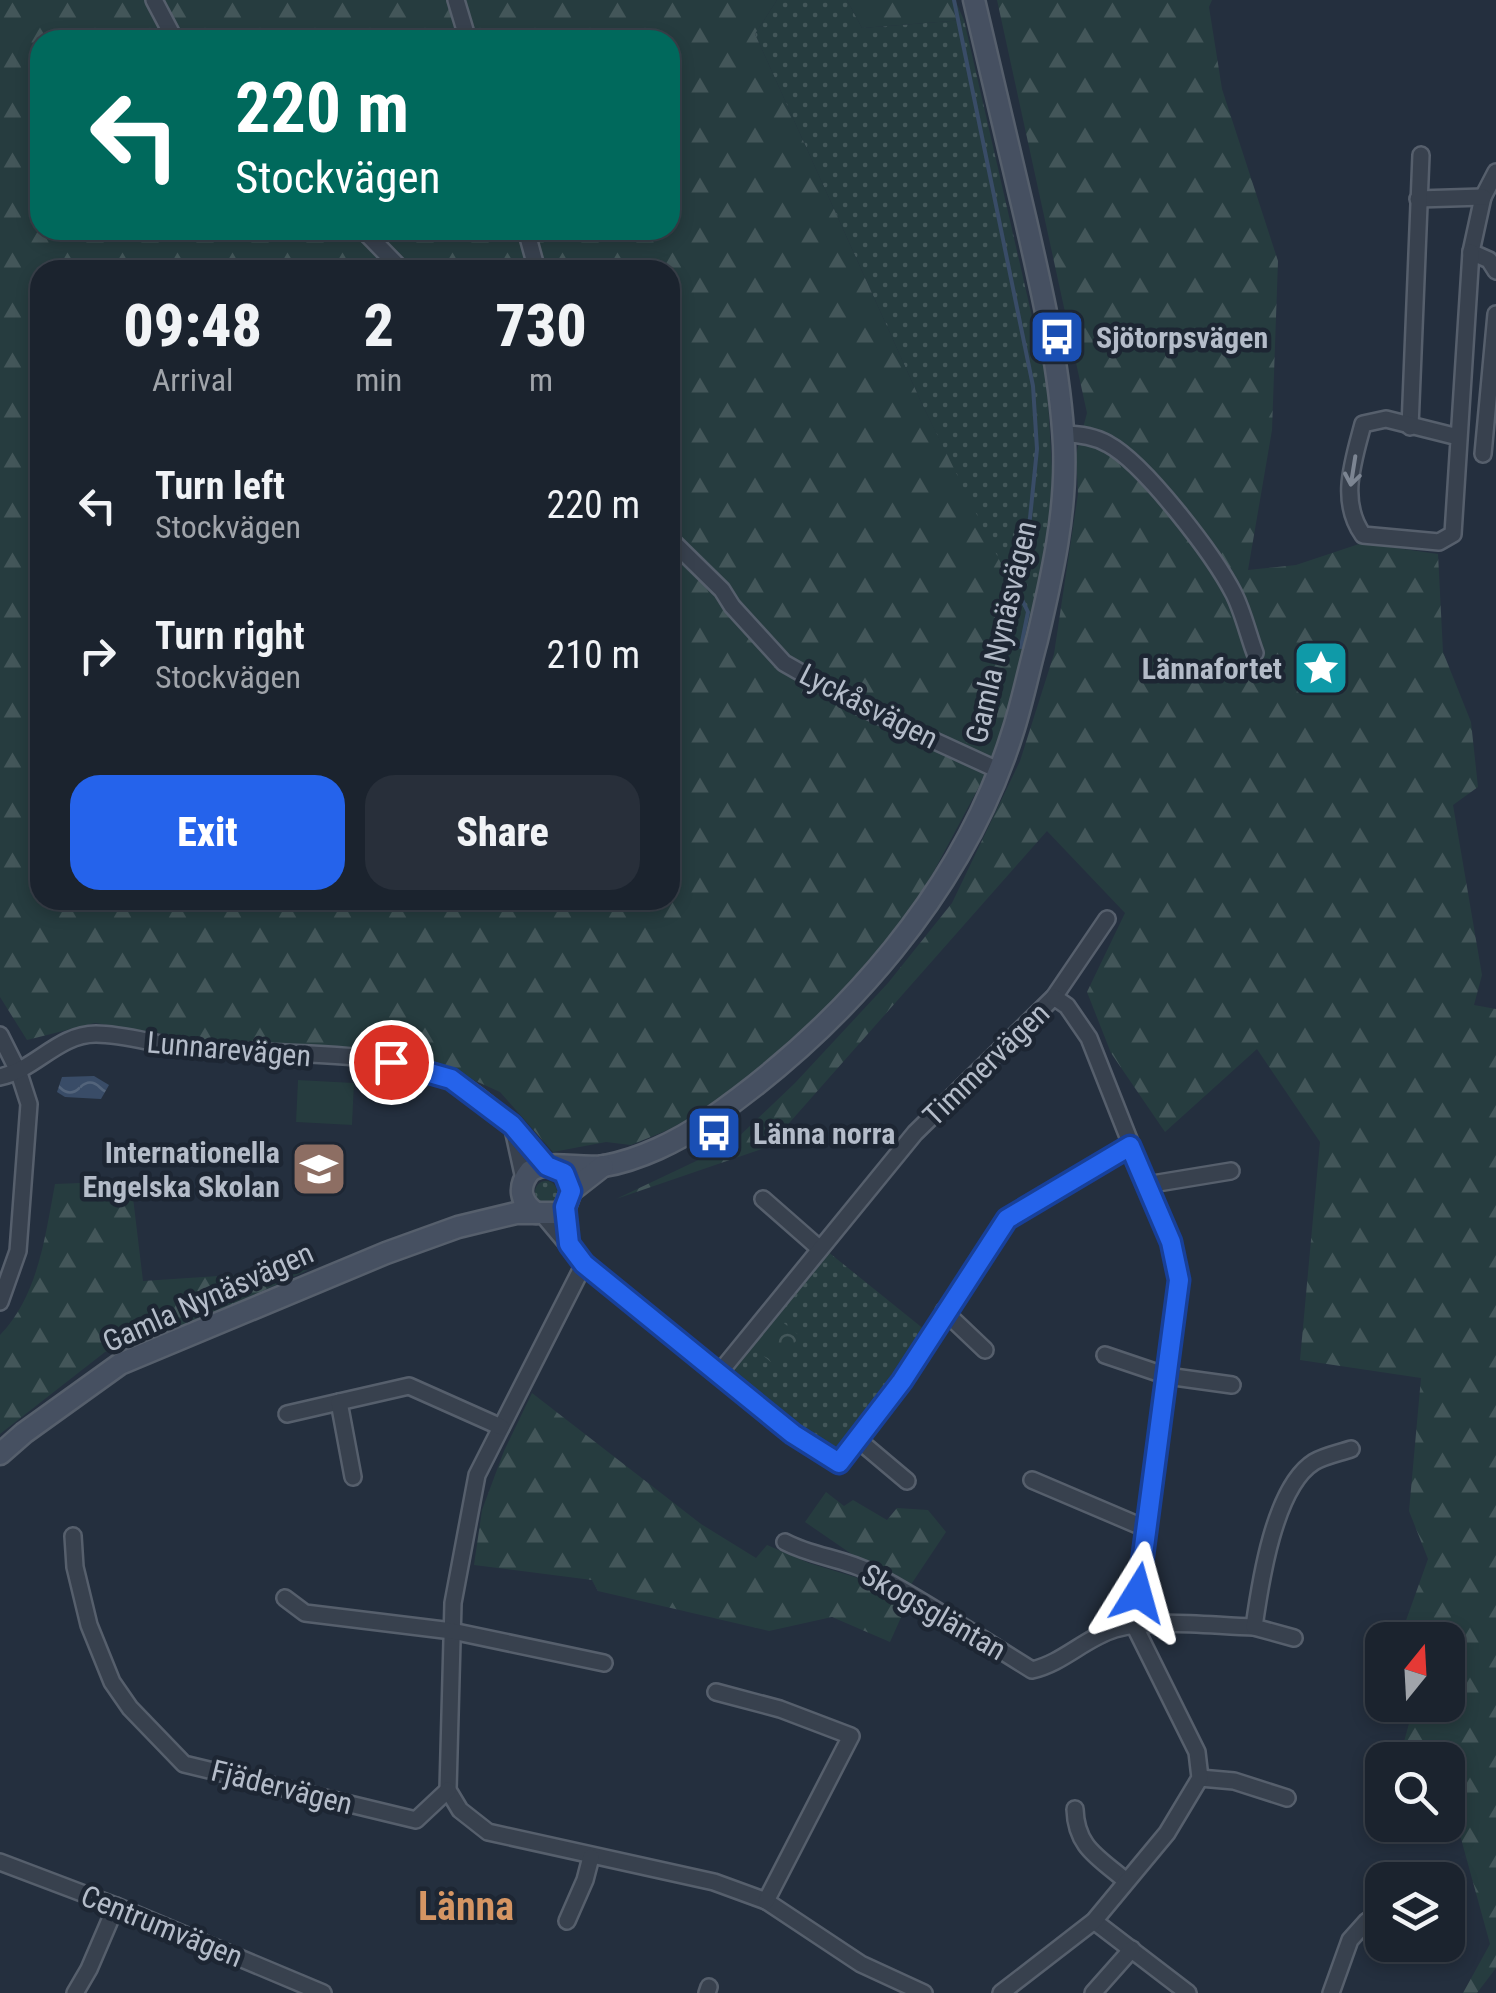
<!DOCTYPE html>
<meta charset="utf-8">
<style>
body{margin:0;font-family:"Roboto Condensed",sans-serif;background:#282f3a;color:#f1f3f6;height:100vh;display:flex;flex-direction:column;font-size:38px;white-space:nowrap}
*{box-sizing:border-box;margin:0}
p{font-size:32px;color:#a0a4aa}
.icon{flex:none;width:55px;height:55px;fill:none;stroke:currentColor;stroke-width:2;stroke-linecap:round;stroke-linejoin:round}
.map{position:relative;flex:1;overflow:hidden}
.drawer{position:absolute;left:30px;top:260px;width:650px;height:650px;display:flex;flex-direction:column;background:#1b232e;border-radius:30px;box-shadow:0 5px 15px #0003,0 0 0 2px #39404a}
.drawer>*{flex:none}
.top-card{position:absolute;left:30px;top:30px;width:650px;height:210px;border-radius:30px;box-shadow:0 5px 15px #0003,0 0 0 2px #39404a;background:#00695c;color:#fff;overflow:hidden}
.needle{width:65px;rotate:18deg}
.controls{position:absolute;left:1365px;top:1622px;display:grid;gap:20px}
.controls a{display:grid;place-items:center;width:100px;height:100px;border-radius:20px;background:#1b232e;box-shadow:0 5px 15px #0003,0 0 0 2px #39404a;font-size:50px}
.pin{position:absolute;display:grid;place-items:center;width:85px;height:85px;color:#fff;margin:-42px;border:5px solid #fff;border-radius:50%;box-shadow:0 2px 10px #0007}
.me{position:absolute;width:110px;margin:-55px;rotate:8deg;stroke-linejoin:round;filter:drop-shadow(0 0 8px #0008)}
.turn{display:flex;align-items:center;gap:35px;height:210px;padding:0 40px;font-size:45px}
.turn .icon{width:130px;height:130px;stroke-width:2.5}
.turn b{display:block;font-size:70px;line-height:85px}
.eta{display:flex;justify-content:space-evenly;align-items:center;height:170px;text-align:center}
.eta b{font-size:60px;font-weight:800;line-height:70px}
.button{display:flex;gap:20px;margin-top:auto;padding:20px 40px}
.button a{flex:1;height:115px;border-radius:30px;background:#2563eb;color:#fff;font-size:40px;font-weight:800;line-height:115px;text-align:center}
.button a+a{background:#282f3a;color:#f1f3f6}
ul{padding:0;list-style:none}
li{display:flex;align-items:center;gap:30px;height:150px;padding:0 40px}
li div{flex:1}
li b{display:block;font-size:38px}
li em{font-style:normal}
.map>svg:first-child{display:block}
.grass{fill:url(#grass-dots)}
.forest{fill:url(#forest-firs);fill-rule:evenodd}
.park{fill:url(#park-crowns)}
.garden{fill:#263c3f}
.water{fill:url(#water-waves)}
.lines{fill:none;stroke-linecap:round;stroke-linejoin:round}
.stream{stroke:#394c67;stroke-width:4}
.street-casing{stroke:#565f6c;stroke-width:20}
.secondary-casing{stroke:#565f6c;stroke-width:25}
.street{stroke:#38414e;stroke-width:15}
.secondary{stroke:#465061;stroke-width:20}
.oneway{stroke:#7c8592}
.route-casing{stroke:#184099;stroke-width:25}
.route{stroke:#2563eb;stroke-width:18}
.labels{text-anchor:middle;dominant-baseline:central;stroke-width:9;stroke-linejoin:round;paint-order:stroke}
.poi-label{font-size:30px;font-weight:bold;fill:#b4bcc9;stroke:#1d2633;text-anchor:start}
.street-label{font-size:30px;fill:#b4bcc9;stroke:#1d2633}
.district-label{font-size:40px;font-weight:bold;fill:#d59563;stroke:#1d2633}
</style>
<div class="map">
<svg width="1496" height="1993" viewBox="0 0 1496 1993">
<defs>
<pattern id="grass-dots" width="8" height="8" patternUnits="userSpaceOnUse" patternTransform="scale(2.5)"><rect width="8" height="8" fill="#263c3f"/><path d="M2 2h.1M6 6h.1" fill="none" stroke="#435659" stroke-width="1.8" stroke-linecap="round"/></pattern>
<pattern id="forest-firs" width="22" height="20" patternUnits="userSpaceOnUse" patternTransform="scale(2.5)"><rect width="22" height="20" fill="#263c3f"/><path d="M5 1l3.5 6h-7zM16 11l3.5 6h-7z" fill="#435659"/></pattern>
<pattern id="park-crowns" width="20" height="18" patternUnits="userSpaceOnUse" patternTransform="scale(2.5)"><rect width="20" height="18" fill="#263c3f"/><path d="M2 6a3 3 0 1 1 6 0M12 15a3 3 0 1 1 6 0" fill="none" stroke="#435659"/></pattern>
<pattern id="water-waves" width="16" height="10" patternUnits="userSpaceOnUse" patternTransform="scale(2.5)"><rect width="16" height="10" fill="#394c67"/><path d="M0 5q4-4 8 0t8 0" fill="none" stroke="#53647b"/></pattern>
</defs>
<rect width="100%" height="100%" fill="#242f3e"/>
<!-- grass -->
<g class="grass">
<polygon points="777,0 847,0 862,28 964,20 1047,382 1053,487 1045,559 1031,628 922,404 755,34"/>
<circle cx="546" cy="1192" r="11"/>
<polygon points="827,1251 925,1330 843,1446 816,1446 726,1371"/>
</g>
<!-- forest -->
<g class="forest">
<path d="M0,0H777L755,34L922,404L1032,626L1003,731L981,783L917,903L856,980L816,1022L715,1104L668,1130L631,1145L606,1142L553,1152L500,1092L420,1056L197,1039L95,1023L27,1040L0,997ZM40,40H670V230H40ZM40,270H670V900H40Z"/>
<polygon points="847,0 955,0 964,20 862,28"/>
<polygon points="997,0 1212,0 1209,7 1222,89 1278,261 1272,430 1248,570 1296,565 1362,543 1438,554 1443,652 1471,722 1478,787 1453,805 1482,975 1474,1005 1496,1009 1496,1968 1477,1993 1463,1993 1490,1944 1460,1835 1423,1825 1448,1825 1448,1760 1399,1760 1411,1716 1409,1705 1448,1705 1448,1640 1399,1640 1428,1559 1409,1511 1421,1378 1300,1360 1320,1142 1257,1049 1165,1132 1111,1053 1087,992 1125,913 1047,831 768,1147 616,1199 730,1145 795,1083 888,983 952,903 1020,761 1054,654 1078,494 1076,454 1087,413"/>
<path d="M131,1181L143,1281L308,1270L200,1320L105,1352L0,1434V1335C38,1296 45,1237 55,1184Z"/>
<polygon points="532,1393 701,1524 756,1558 767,1545 809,1563 858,1578 907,1604 890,1642 832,1617 769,1631 598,1591 592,1580 474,1565 482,1510 504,1451"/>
<polygon points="826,1492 844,1506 853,1500 887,1520 897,1508 928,1510 946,1532 910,1586 853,1555 805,1522"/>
</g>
<!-- park -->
<polygon class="park" points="780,1320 800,1336 776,1366 755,1349"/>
<!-- garden -->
<polygon class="garden" points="298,1080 354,1083 352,1125 296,1122"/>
<!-- water -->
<polygon class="water" points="94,1076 109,1085 101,1099 65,1097 57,1092 62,1077"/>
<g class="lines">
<!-- stream -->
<polyline class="stream" points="954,0 1033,386 1037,449 1030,518 1014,583 1028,612 1021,647"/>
<!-- street casing -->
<g class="street-casing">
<g id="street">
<polyline points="154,0 175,40"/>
<polyline points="456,0 468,40"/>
<polyline points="1496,172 1483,197 1471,252 1489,260 1496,271"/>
<polyline points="1418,199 1483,197"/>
<polyline points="363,230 402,270"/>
<polyline points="526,230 537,270"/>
<polyline points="1410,427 1421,155"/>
<path d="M1063,434C1079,434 1094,436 1108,444C1145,464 1214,555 1234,594C1243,612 1248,634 1255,653"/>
<path d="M1458,437L1386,419L1363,424C1353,462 1339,501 1363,535L1439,542L1453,534L1471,252"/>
<polyline points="1483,454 1496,314"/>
<polyline points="670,539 722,590 732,606 784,663 863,708 998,770"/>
<polyline points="0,1035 19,1073 29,1104 18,1251 0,1302"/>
<path d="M0,1077C35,1070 58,1034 96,1034C125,1034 157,1045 186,1048C260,1056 386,1047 451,1079C486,1096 522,1136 547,1165"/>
<polyline points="513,1129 524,1179"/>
<polyline points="1146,1185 1231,1171"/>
<polyline points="763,1199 820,1249"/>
<polyline points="543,1215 584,1264 793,1434 839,1463 901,1381 1007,1219 1130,1145"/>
<polyline points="584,1264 477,1475 453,1603 448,1790 460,1810 488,1832 714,1882 766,1901 861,1964 924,1993"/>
<polyline points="944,1311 985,1350"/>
<polyline points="1105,1355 1167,1376 1232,1385"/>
<polyline points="720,1372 915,1133 1054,997 1107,919"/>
<polyline points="287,1414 339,1402"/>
<polyline points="856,1438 907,1481"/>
<polyline points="353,1477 339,1402 409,1386 501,1427"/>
<polyline points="1032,1480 1147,1529"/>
<polyline points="73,1536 75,1567 89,1625 112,1682 130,1708 184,1764 416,1820 448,1790"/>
<path d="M785,1542C813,1557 844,1558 872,1573C927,1602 980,1638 1032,1670C1063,1663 1085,1638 1115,1629C1154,1618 1212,1626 1254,1627"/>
<polyline points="285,1598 305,1613 452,1631 604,1663"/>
<path d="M1294,1638L1254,1627C1260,1584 1274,1487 1314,1462C1324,1456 1339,1453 1351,1449"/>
<polyline points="716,1692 780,1709 851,1736 766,1901"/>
<polyline points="1200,1778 1234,1781 1287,1798"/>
<path d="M1075,1809C1076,1847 1098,1857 1125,1880"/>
<polyline points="0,1862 116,1906 323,1993"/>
<polyline points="567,1921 585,1880 591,1857"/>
<polyline points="1094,1921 1188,1993"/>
<polyline points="75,1993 89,1969 116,1906"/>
<polyline points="707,1993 709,1987"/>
<polyline points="1001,1993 1094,1921 1167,1833 1200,1778 1197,1752 1134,1625 1174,1322 1179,1280 1177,1261 1089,1038 1067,1006 1054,997"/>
<polyline points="1093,1993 1132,1949"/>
<polyline points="1331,1993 1350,1940 1367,1921"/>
</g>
</g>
<!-- secondary casing -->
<g class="secondary-casing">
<g id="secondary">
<path d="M536,1213C520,1202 517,1187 530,1171C550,1159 580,1170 604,1166C639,1160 678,1141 707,1121C844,1026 965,889 1014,728C1023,699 1029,669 1037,640C1052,576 1067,511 1064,445C1060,369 1043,295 1026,221C1009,147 991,74 974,0"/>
<polyline points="0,1454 24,1433 120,1364 386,1253 458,1227 516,1213 558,1213 565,1207 571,1191 603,1166"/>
</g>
</g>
<!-- street -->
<use href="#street" class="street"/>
<!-- secondary -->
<use href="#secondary" class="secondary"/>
</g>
<!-- one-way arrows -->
<defs><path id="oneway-shaft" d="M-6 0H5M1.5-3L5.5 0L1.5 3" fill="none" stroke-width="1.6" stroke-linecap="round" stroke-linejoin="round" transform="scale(2.5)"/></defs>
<use class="oneway" href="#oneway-shaft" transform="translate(1353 471) rotate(99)"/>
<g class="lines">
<!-- route casing -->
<g class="route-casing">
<polyline id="route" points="391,1062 451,1079 512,1125 547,1166 564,1173 571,1191 565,1207 569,1244 584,1264 793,1434 839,1463 902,1381 1007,1219 1130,1146 1171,1242 1179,1280 1138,1593"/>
</g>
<!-- route -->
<use href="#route" class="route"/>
</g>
<!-- icons -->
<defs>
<g id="bus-square" transform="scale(2.875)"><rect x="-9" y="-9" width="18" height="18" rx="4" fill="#1a4fb4" stroke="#1d2633"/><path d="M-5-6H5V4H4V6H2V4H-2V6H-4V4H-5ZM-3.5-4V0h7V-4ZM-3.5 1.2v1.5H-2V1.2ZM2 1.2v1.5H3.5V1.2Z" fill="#fff"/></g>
<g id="sight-square" transform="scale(2.875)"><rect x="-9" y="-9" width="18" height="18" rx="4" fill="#0f9aa8" stroke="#1d2633"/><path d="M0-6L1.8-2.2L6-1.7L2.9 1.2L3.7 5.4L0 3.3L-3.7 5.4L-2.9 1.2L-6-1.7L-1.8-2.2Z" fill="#fff"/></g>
<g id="school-square" transform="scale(2.875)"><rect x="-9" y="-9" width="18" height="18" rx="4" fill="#8d6e63" stroke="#1d2633"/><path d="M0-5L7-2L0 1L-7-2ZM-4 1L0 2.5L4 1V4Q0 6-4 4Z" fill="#fff"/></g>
</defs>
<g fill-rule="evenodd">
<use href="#bus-square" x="1057" y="337"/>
<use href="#sight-square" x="1321" y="668"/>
<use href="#bus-square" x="714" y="1133"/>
<use href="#school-square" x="319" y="1169"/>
</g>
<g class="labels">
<!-- poi labels -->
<g class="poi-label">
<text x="1096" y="337">Sjötorpsvägen</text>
<text x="1282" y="668" text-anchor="end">Lännafortet</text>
<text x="753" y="1133">Länna norra</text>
<text x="280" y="1152" text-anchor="end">Internationella<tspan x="280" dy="34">Engelska Skolan</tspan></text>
</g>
<!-- street labels -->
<g class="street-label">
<text transform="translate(1001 632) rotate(-77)">Gamla Nynäsvägen</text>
<text transform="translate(869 706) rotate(27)">Lyckåsvägen</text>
<text transform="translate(229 1049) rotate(5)">Lunnarevägen</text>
<text transform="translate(986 1064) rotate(-44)">Timmervägen</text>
<text transform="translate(208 1297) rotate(-24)">Gamla Nynäsvägen</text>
<text transform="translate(934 1612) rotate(30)">Skogsgläntan</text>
<text transform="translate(282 1787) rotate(14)">Fjädervägen</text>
<text transform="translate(162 1926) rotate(22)">Centrumvägen</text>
</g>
<!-- district labels -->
<g class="district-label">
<text x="466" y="1906">Länna</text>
</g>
</g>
</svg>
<div class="controls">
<a><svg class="needle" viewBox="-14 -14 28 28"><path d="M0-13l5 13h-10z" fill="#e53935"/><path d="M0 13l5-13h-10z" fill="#a0a4aa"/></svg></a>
<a><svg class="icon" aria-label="search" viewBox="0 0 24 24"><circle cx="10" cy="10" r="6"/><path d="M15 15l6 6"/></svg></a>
<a><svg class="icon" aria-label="layers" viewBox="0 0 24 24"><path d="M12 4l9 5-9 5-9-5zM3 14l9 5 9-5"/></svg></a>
</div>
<div class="pin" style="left:391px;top:1062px;background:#d93025"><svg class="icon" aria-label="arrive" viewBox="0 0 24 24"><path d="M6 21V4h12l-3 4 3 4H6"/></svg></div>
<svg class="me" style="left:1138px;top:1593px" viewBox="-20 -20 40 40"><path d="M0-17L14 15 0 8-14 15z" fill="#2563eb" stroke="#fff" stroke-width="4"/></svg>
<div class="top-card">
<div class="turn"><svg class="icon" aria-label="left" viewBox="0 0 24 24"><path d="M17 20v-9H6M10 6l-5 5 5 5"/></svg><div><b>220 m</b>Stockvägen</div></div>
</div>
<section class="drawer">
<div class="eta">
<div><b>09:48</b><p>Arrival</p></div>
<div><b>2</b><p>min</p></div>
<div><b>730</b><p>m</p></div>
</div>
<ul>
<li><svg class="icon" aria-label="left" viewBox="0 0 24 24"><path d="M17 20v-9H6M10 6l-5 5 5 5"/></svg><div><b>Turn left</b><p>Stockvägen</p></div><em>220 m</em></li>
<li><svg class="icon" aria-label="right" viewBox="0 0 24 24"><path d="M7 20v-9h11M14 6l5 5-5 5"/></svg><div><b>Turn right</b><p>Stockvägen</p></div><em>210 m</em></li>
</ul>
<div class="button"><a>Exit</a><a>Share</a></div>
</section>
</div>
